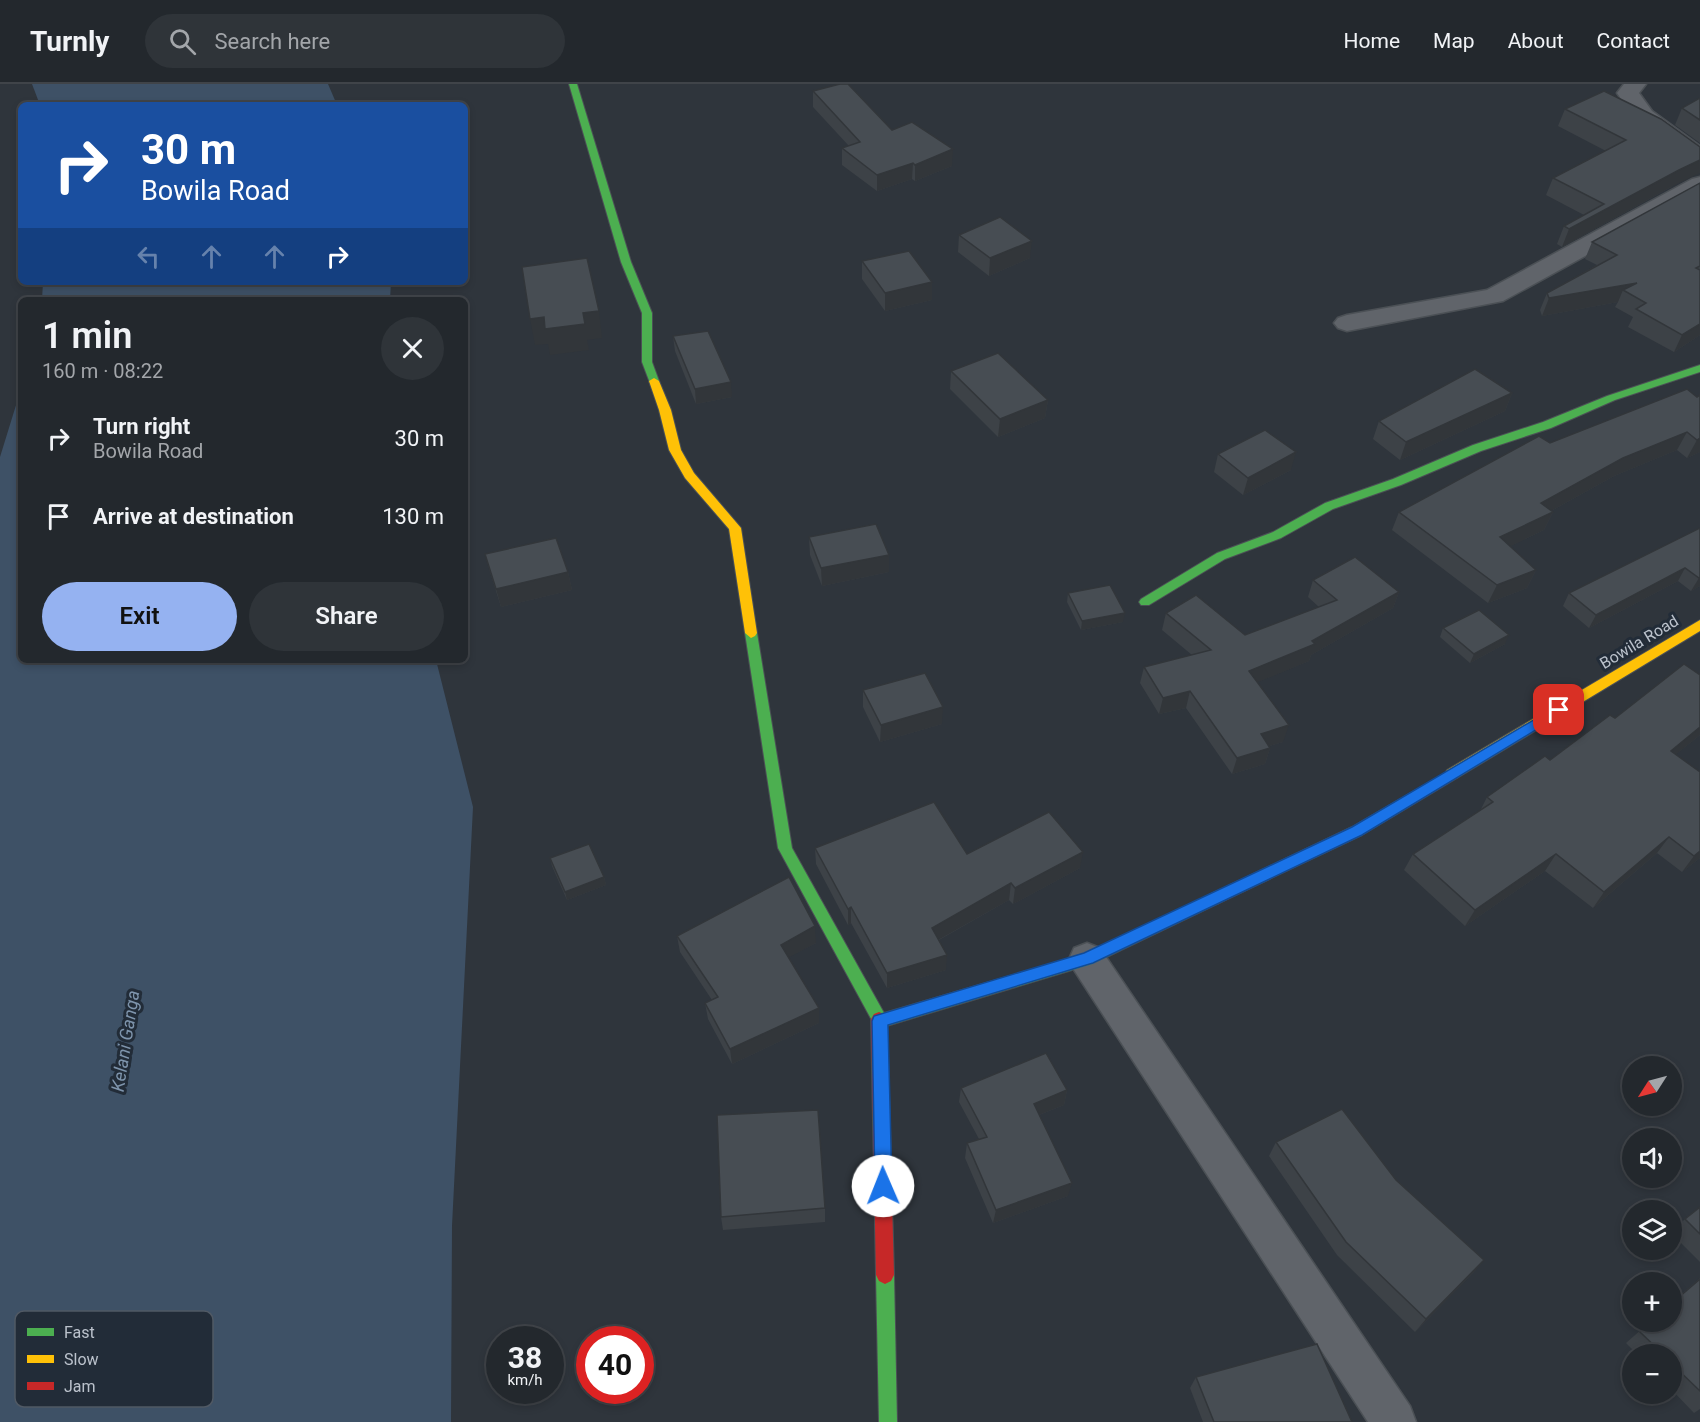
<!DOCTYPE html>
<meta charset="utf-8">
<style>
body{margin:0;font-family:Roboto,sans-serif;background:#2f3439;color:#f1f3f6;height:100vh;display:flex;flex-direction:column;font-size:22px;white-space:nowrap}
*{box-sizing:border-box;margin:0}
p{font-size:20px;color:#a3a6aa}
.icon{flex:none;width:33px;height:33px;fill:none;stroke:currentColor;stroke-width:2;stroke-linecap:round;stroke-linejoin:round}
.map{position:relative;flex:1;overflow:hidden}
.drawer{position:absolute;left:18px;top:213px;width:450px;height:366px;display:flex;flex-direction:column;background:#23282d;border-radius:9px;box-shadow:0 3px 9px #0003,0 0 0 2px #404449}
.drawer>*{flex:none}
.banner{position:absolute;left:18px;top:18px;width:450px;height:183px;border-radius:9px;box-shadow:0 3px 9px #0003,0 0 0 2px #404449;background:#1a4fa0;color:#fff;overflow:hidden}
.needle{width:39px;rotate:234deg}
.fabs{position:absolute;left:1622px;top:972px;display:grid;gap:12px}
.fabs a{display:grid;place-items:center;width:60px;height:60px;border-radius:50%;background:#23282d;box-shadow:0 3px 9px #0003,0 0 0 2px #404449;font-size:30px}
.speed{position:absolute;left:486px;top:1242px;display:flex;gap:12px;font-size:30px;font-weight:700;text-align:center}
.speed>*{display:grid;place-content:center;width:78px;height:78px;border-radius:50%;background:#23282d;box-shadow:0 3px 9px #0003,0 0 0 2px #404449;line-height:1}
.speed small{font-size:15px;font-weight:400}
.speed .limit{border:9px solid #d22;background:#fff;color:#111}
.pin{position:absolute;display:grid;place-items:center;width:51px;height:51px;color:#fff;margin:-26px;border-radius:12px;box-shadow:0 3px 9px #0006}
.me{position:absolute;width:66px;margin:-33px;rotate:359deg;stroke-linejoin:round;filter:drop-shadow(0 0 4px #0008)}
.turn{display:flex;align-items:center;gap:21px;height:126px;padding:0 24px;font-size:27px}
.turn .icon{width:78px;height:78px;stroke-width:2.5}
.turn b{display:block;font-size:42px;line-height:51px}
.lanes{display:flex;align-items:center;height:57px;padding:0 24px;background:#0003;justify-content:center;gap:30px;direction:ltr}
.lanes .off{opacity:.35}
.round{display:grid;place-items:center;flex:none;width:63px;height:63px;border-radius:32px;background:#2f3439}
.overview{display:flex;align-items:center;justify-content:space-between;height:102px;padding:0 24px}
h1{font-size:36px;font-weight:600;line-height:45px}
.primary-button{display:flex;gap:12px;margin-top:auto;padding:12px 24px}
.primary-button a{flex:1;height:69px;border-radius:36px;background:#95b2f1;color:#111;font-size:24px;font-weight:600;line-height:69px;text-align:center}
.primary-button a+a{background:#2f3439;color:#f1f3f6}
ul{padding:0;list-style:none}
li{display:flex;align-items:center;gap:18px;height:78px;padding:0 24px}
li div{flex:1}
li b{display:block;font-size:22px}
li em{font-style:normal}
header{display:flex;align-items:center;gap:36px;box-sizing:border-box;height:84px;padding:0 30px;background:#23282d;border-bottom:2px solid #404449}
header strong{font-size:28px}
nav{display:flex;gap:33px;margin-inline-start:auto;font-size:21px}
.search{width:420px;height:54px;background:#2f3439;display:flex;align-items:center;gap:15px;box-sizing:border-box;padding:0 21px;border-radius:33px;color:#a3a6aa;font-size:22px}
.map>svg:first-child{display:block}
.water{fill:#3e5166}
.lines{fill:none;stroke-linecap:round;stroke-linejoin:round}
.street-casing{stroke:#4b5055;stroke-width:3}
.fast-casing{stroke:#4b5055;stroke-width:2}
.slow-casing{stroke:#4b5055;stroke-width:2}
.jam-casing{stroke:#4b5055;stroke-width:2}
.street{fill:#60646a;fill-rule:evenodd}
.fast{fill:#4caf50;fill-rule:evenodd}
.slow{fill:#ffc107;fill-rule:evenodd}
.jam{fill:#c62828;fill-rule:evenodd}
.wall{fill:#3d4247}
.shaded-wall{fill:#32363a}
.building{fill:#474d53;stroke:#32363a;stroke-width:1.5}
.route{fill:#1a73e8;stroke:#114b97;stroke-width:1.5}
.labels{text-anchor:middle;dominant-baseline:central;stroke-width:6;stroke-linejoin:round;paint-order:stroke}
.street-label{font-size:16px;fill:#bbc2cc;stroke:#222c38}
.water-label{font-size:18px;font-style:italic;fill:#7e94ac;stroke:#222c38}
.key{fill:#222c38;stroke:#505964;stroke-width:1.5}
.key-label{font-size:16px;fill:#bbc2cc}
</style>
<header>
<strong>Turnly</strong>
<div class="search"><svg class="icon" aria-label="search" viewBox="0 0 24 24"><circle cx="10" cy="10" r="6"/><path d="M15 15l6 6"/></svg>Search here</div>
<nav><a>Home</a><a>Map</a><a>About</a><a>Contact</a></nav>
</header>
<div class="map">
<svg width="1700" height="1338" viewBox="0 0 1700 1338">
<rect width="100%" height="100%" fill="#2f353c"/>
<!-- water -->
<g class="water">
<polygon points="32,0 328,0 337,21 40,21"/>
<polygon points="43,198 391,198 390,216 42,216"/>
<polygon points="21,305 21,576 436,576 473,723 452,1142 451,1338 0,1338 0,373"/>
</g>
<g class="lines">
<!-- street casing -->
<g class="street-casing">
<g id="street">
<polygon points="1624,0 1646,0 1639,9 1652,27 1700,62 1700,80 1692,78 1636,37 1617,9"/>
<polygon points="1700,93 1700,109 1503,217 1347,247 1338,244 1334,239 1338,234 1347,231 1487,206 1692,95"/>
<polygon points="1087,859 1100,864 1410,1322 1416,1338 1368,1338 1074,886 1069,875 1074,864"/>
</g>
</g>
<!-- fast casing -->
<g class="fast-casing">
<g id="fast">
<polygon points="569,0 577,0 631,178 652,229 652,278 659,297 658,299 650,299 642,278 642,229 621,178"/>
<polygon points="1700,281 1700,288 1615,316 1551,344 1481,367 1401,401 1333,425 1281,454 1225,475 1149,521 1141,521 1139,518 1141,515 1217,469 1273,448 1325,419 1393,395 1473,361 1543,338 1607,312"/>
<polygon points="751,544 757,549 792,764 884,929 1084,870 1214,809 1219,811 1221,815 1219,819 1092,880 880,944 875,942 778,764 745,549"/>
<polygon points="885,1182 891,1185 894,1191 897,1338 879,1338 876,1191 879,1185"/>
</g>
</g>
<!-- slow casing -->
<g class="slow-casing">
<g id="slow">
<polygon points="654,294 659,297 671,326 681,366 694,389 741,444 757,549 755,552 751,554 745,549 729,445 685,394 669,366 659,326 649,297"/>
<polygon points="1700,536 1700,547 1457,694 1447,694 1445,690 1447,686"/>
</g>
</g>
<!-- jam casing -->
<g class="jam-casing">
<g id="jam">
<polygon points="1452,685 1457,686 1459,690 1457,694 1362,751 1219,819 1214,821 1209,819 1207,815 1209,811 1352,743"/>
<polygon points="879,928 884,930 887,935 894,1191 891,1197 885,1200 879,1197 876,1191 871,935 874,930"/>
</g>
</g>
<!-- street -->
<use href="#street" class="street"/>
<!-- fast -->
<use href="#fast" class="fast"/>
<!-- slow -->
<use href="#slow" class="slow"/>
<!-- jam -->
<use href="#jam" class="jam"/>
</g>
<!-- wall -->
<g class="wall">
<polygon points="813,7 892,46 952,82 915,97 912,95 877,107 842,81 842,64 849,62 813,23"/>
<polygon points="1700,14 1700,59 1675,41 1682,24"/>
<polygon points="1565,25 1699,63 1671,103 1562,163 1557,160 1564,142 1584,131 1546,111 1553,94 1606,67 1558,42"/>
<polygon points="1700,99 1700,251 1674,268 1628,243 1633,233 1615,223 1618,218 1542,232 1540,226 1547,209 1597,181 1585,175 1592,158"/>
<polygon points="959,151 1030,174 989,192 958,168"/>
<polygon points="862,177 932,216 885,227 862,195"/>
<polygon points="673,252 732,313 696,320 675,267"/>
<polygon points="951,287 1048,316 1045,334 998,353 950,305"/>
<polygon points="1687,305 1700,368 1687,374 1677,366 1614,392 1551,427 1553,428 1544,446 1510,462 1536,486 1527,504 1488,519 1392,446 1399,428 1550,359"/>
<polygon points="1512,309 1505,327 1400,376 1373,355 1379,337"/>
<polygon points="1218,370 1291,386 1243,411 1214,388"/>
<polygon points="1700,444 1700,502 1691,507 1678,497 1589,544 1563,522 1569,509"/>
<polygon points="809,453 889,471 889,488 822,502 810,471"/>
<polygon points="485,470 568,488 572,506 501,523 490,488"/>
<polygon points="1313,496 1399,508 1393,524 1311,571 1309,577 1257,598 1283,658 1269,662 1270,664 1265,680 1232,690 1186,624 1159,630 1140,599 1144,583 1192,571 1162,546 1166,529 1245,551 1319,523 1308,513"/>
<polygon points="1068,509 1123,538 1081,546 1067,518"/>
<polygon points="1443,544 1505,560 1470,579 1440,553"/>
<polygon points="1700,591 1700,651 1676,670 1700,774 1682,788 1657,769 1593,824 1545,787 1465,842 1404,786 1413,770 1480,727 1487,713 1550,676 1615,634"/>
<polygon points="863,606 942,640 880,658 863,623"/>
<polygon points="815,764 967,770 1080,784 1013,820 1009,816 939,856 946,886 887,904 851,839 848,841 816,780"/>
<polygon points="550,774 604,793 606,801 567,816 552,782"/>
<polygon points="677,852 816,859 788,873 819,924 819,939 732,980 708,935 705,919 712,916 680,868"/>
<polygon points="961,1004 1067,1006 1064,1021 1039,1031 1068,1112 993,1139 965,1074 967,1059 979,1055 959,1018"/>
<polygon points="1276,1058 1396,1096 1484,1176 1473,1189 1415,1248 1337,1171 1269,1072"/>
<polygon points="1700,1123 1700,1178 1671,1149 1685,1135"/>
<polygon points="825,1124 825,1138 723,1146 721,1133"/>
<polygon points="1700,1194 1700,1325 1694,1329 1671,1305 1671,1270 1637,1270 1626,1259"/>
<polygon points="1196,1293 1352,1338 1203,1338 1190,1304"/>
</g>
<!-- shaded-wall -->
<g class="shaded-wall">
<polygon points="953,65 952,82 915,97 915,81"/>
<polygon points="1700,76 1700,89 1671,103 1562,163 1569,145 1679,86"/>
<polygon points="913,79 912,95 877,107 877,91"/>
<polygon points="1032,157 1030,174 989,192 990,174"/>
<polygon points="932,198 932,216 885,227 885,209"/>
<polygon points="1637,199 1623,206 1618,218 1542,232 1549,214"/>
<polygon points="599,227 602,254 587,256 589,266 550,271 548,260 535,261 530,235"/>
<polygon points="1700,240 1700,251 1674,268 1682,251"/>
<polygon points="731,298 732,313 696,320 695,305"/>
<polygon points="1512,309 1505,327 1400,376 1406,358"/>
<polygon points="1048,316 1045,334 998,353 1000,335"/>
<polygon points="1687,348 1677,366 1614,392 1533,437 1541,419 1623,374"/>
<polygon points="1700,354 1700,368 1687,374 1697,356"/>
<polygon points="1296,368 1291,386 1243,411 1248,394"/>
<polygon points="1553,428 1544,446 1492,471 1500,453"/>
<polygon points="889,471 889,488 822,502 821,484"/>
<polygon points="1685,484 1678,497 1589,544 1596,531"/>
<polygon points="1536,486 1527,504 1488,519 1497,501"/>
<polygon points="568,488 572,506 501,523 496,505"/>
<polygon points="1700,493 1700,502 1691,507 1699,494"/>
<polygon points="1399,508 1393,524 1311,571 1309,577 1244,604 1249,587 1312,557"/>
<polygon points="1125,529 1123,538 1081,546 1082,537"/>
<polygon points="1509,551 1505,560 1470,579 1474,570"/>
<polygon points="1190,607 1186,624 1159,630 1163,614"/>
<polygon points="943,623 942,640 880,658 881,641"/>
<polygon points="1289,641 1283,658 1255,666 1261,650"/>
<polygon points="1700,643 1700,651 1659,684 1671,667"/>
<polygon points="1270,664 1265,680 1232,690 1237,674"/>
<polygon points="1669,753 1657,769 1593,824 1604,808"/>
<polygon points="1700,767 1700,774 1682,788 1694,772"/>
<polygon points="1083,768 1080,784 1013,820 1015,804"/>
<polygon points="1556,770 1545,787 1465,842 1475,826"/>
<polygon points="604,793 606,801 567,816 565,808"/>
<polygon points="1011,799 1009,816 931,860 932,844"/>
<polygon points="851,823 851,839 848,841 848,825"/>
<polygon points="815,842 816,859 782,877 781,861"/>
<polygon points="947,871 946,886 887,904 887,889"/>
<polygon points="819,924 819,939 732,980 730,965"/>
<polygon points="1067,1006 1064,1021 1031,1034 1034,1020"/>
<polygon points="1072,1099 1068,1112 993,1139 996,1126"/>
<polygon points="1484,1176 1473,1189 1415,1248 1426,1235"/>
</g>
<!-- building -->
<g class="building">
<polygon points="840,0 848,0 892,46 912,38 953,65 915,81 913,79 877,91 842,64 860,58 813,7"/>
<polygon points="1604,7 1661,35 1700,63 1700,76 1679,86 1569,145 1564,142 1604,120 1553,94 1626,56 1565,25"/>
<polygon points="1700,14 1700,36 1682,24"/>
<polygon points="1700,99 1700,182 1696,184 1700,186 1700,240 1682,251 1636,225 1646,219 1623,206 1637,199 1549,214 1547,209 1617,171 1592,158"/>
<polygon points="1000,133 1032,157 990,174 959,151"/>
<polygon points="909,167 932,198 885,209 862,177"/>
<polygon points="587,174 599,227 583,229 585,240 545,245 544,233 530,235 522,183"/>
<polygon points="708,247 731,298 695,305 673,252"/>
<polygon points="998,269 1048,316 1000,335 951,287"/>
<polygon points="1475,285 1512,309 1406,358 1379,337"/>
<polygon points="1687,305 1697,313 1700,311 1700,354 1697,356 1687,348 1623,374 1541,419 1553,428 1500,453 1536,486 1497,501 1399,428 1539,352 1550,359"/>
<polygon points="1265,346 1296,368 1248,394 1218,370"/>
<polygon points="876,440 889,471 821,484 809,453"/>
<polygon points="1700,444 1700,493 1699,494 1685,484 1596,531 1569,509"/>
<polygon points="556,454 568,488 496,505 485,470"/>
<polygon points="1355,473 1399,508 1312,557 1315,560 1249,587 1289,641 1261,650 1270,664 1237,674 1190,607 1163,614 1144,583 1211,566 1166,529 1196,511 1245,551 1337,516 1313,496"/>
<polygon points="1110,501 1125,529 1082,537 1068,509"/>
<polygon points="1479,526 1509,551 1474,570 1443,544"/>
<polygon points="1684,580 1700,591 1700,643 1671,667 1700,688 1700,767 1694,772 1669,753 1604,808 1556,770 1475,826 1413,770 1493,718 1487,713 1545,672 1550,676 1610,631 1615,634"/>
<polygon points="925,589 943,623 881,641 863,606"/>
<polygon points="934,718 967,770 1049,728 1083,768 1015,804 1011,799 932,844 947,871 887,889 851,823 848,825 815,764"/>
<polygon points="589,760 604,793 565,808 550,774"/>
<polygon points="789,793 815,842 781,861 819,924 730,965 705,919 718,913 677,852"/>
<polygon points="1046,969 1067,1006 1034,1020 1072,1099 996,1126 967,1059 987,1053 961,1004"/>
<polygon points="1342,1025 1396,1096 1484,1176 1426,1235 1346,1158 1276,1058"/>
<polygon points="818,1026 825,1124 721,1133 717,1031"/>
<polygon points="1700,1123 1700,1150 1685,1135"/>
<polygon points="1700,1195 1700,1307 1671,1279 1671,1270 1663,1270 1640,1248 1651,1238 1671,1238 1671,1220"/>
<polygon points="1317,1260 1352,1338 1214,1338 1196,1293"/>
</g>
<!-- route -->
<polygon class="route" points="1559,621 1564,622 1566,626 1564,629 1362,751 1093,879 888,941 892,1102 889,1108 883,1110 877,1108 875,1102 872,937 874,932 1084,869 1352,743"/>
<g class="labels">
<!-- street labels -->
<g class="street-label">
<text transform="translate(1639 558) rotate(-31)">Bowila Road</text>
</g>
<!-- water labels -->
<g class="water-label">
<text transform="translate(125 957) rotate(-81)">Kelani Ganga</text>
</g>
</g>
<!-- legend -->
<rect x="15" y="1227" width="198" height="96" rx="9" class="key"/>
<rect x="27" y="1244" width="27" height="8" fill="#4caf50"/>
<rect x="27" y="1271" width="27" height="8" fill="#ffc107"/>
<rect x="27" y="1298" width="27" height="8" fill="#c62828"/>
<g class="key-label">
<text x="64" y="1254">Fast</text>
<text x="64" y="1281">Slow</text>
<text x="64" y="1308">Jam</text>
</g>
</svg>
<div class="fabs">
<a><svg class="needle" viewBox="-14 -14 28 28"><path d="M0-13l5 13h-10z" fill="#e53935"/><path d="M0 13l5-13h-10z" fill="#a3a6aa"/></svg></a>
<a><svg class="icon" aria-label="sound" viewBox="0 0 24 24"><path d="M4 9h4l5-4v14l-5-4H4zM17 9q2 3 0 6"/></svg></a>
<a><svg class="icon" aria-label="layers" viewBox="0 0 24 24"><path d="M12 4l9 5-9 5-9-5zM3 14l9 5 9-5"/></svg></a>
<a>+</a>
<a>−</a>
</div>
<div class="speed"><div>38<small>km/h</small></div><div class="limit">40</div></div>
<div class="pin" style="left:1559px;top:626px;background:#d93025"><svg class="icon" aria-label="arrive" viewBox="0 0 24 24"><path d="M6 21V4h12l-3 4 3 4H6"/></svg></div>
<svg class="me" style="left:883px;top:1102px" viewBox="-20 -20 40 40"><circle r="19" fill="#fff"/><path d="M0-13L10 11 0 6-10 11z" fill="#1a73e8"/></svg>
<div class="banner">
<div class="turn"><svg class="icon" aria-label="right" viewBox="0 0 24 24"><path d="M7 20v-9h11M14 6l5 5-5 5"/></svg><div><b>30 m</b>Bowila Road</div></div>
<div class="lanes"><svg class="icon off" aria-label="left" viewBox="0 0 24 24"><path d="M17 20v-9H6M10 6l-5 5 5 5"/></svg><svg class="icon off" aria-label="ahead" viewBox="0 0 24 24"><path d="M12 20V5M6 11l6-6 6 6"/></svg><svg class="icon off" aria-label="ahead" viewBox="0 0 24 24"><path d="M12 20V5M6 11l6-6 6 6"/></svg><svg class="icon" aria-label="right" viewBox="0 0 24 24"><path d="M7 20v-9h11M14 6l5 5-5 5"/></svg></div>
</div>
<section class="drawer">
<div class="overview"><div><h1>1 min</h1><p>160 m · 08:22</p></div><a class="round"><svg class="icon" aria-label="close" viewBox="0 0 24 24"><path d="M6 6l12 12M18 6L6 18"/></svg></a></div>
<ul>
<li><svg class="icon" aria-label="right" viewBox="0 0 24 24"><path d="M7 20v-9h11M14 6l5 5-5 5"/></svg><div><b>Turn right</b><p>Bowila Road</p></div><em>30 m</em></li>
<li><svg class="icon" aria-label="arrive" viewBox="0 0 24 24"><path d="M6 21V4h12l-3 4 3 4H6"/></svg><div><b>Arrive at destination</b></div><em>130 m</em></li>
</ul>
<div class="primary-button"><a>Exit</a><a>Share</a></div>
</section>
</div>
